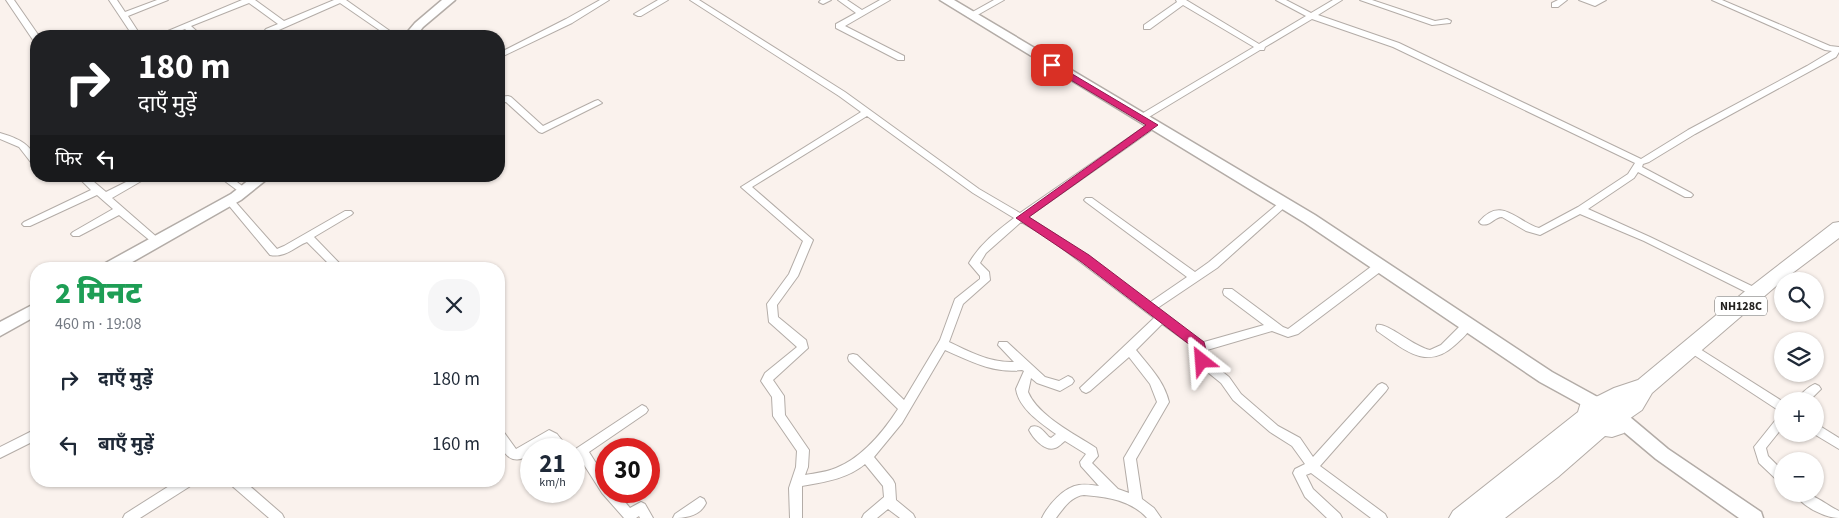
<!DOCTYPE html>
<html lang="hi">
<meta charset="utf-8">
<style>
body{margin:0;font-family:"Source Sans 3","Noto Sans Devanagari",sans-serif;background:#f6f6f7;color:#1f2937;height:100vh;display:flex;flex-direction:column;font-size:19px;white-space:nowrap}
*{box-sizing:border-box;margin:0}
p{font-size:16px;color:#747a83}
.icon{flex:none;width:28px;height:28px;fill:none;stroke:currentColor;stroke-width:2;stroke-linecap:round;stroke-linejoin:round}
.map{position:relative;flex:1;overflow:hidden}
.sheet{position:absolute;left:30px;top:262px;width:475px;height:225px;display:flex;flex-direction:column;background:#fff;border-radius:20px;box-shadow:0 1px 4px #0004}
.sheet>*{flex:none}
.guide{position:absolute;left:30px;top:30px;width:475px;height:152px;border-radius:20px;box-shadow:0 1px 4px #0004;background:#202124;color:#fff;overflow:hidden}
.controls{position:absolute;left:1774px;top:272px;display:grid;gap:10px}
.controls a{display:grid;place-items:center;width:50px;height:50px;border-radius:50%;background:#fff;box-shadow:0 1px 4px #0004;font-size:25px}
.speed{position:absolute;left:520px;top:438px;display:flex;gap:10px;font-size:25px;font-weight:700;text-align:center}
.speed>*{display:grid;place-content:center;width:65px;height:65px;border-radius:50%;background:#fff;box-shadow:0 1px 4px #0004;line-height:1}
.speed small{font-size:12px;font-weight:400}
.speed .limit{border:8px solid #d22;background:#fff;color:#111}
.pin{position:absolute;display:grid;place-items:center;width:42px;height:42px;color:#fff;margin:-21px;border-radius:10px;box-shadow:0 2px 8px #0006}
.me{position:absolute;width:55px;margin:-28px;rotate:332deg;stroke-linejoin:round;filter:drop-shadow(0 0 4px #0008)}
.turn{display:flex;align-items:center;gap:18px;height:105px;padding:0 25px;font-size:22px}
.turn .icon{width:65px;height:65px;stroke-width:2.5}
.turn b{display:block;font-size:35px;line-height:42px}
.then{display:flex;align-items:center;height:48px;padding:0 25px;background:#0003;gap:10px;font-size:19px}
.round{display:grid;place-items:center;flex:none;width:52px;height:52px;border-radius:20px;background:#f6f6f7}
.summary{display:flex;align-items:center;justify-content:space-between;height:85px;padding:0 25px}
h1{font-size:30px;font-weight:800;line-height:38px;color:#1e9e55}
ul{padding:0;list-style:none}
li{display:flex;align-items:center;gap:15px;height:65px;padding:0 25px}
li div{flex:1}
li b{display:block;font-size:19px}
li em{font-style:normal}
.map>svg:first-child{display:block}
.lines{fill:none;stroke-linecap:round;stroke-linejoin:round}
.street-casing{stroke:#b3aca7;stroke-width:2}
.secondary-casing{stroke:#b3aca7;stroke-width:3}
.highway-casing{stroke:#b3aca7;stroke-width:2}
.street{fill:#fff;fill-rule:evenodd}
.secondary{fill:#fff;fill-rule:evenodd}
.highway{fill:#fff;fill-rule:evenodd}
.route{fill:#db2777;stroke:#8e194d}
.labels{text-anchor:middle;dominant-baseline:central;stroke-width:4;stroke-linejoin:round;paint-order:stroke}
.shield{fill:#fff;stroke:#656462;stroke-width:1}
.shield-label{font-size:12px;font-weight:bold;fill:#23211f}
</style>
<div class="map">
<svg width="1839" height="518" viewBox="0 0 1839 518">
<rect width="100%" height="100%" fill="#faf2ed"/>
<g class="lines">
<!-- street casing -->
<g class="street-casing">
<g id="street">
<polygon points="6,0 14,0 39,36 36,36 36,40 33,40"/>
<polygon points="109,0 117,0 125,12 157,0 168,0 128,16 141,36 133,36"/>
<polygon points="242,0 255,0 284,21 334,0 346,0 397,36 388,36 340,3 272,33 268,36 260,36 266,29 278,24 249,3 191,26 202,36 193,36 185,29 166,36 156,36"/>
<polygon points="600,0 609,0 572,23 499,58 499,53 566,19"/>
<polygon points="658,0 668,0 641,16 638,16 634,14"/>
<path d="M690,0H699L845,92L979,189L1020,213L1150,123H1156L1157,125L1156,127L1028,217L1056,235L1149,303L1187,277L1086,202L1084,200L1086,198H1092L1195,272L1209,262L1280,202H1286L1288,204L1286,206L1217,268L1156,309L1199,341L1204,342L1264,325L1224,295L1223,292L1224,289H1232L1283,327L1288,329L1376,263H1384L1385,266L1384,269L1298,334L1288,337L1272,331L1207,350L1209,361L1229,377L1241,394L1278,426L1300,438L1313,457L1378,385L1382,383L1386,385L1388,388L1386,391L1320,466L1385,514L1387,518H1371L1311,473L1306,475L1313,489L1340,514L1342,518H1327L1305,497L1293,473L1295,469L1305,464L1292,446L1270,432L1233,400L1221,383L1200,366L1195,348L1162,324L1136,350C1149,366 1164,381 1169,402L1136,459L1142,499L1154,508L1161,518H1147C1131,500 1107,497 1084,495C1071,496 1063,509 1056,518H1042C1048,505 1064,487 1079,485C1086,484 1092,485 1099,486L1081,466L1080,462L1086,454L1065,441C1062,443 1059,447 1055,448C1045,452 1033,438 1029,430L1031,427C1039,424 1044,432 1049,437L1051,438L1056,434C1041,423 1019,409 1016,389L1024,371L1022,370C994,374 970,361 945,350L902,423L874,457L893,480L895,484L896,500L913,514L915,518H900L888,509L877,518H862L864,514L884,497L883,486L865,464C847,479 824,482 802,486V518H790L789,488L796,467L797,451L775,419L773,416L772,397L761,381L765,373L797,347L769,322L767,304L789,274L803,241L741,187L861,112L839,96ZM867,116L973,193L1014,218C997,231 980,244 969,263L980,276V279L955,299L940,340L904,400L857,355L853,354L849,355L848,358L849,361L898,409C883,432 863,457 836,468C827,472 816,473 805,475L808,467L809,450L785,415L784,396L773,380L808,348L806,340L778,317L777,305L798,276L813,240L752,187ZM1021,222L1050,239L1154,318L1080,388L1082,391L1086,393L1090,391L1129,357L1150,384L1157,402L1124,458L1129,493L1118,489L1092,463L1098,456L1096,448C1075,434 1038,416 1028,392L1031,378L1037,383L1060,391L1072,384L1074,381L1072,378L1068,376L1059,381L1045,377L1007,342H999L998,345L1014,362C990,363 970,352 949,342L963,304L990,280L989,272L980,263L986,253Z"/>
<polygon points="821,0 831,0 823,4 819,2"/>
<polygon points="838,0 847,0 862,10 880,0 890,0 845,26 904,56 904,60 898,60 836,28 836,24 856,13"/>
<polygon points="994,0 1004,0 974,17 968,17 967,15"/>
<path d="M1176,0H1186L1259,44L1306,16L1276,0H1286L1311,13L1333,0H1342L1318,15L1399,43L1641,159L1688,130L1807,66L1832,51L1825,50L1712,0H1722L1830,46L1839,47V52L1836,57L1695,134L1649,162L1643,164L1642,167L1691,193L1693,195L1691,197H1685L1638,172L1634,178L1588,209L1650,237L1760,290L1761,293L1760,296L1756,297L1644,241L1580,214L1540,235L1526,231L1502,217C1494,217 1490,227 1481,224L1479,222C1501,195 1517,222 1539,228L1578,207L1628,174L1635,163L1393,47L1312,19L1265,47L1264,50H1260L1144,120H1138L1137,118L1138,116L1254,47L1183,5L1150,29H1144V25L1177,2Z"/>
<polygon points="1360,0 1372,0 1435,21 1447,19 1451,21 1450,23 1432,25"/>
<polygon points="1558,0 1567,0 1558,7 1552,7 1552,3"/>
<polygon points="1579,0 1606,0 1595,6"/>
<polygon points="508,96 511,97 543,126 595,101 598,100 602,103 542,133 539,132 506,102 499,103 499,97"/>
<path d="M0,133C17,138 36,145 36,166L33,165L19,147L0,139Z"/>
<polygon points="77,176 87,176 106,192 138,176 150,176 112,198 159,239 161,241 159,243 153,243 119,215 79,236 73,236 71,234 73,232 113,209 97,195 30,226 24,226 22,224 24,222 91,190"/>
<polygon points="218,176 229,176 249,191 247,193 241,193"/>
<path d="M229,197L232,198L277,249L284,246L345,211H351L353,213L351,215L314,237L345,269H334L307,242C294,247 286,258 270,255L226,202L224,200L226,198Z"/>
<path d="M1468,321L1472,322L1473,325C1469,332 1462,339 1455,345C1426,372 1403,348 1377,331L1376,328L1377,325C1387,322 1414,347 1430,350L1441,345L1464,322Z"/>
<polygon points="1692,344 1782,401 1782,412 1778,410 1688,351 1687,348 1688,345"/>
<path d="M1815,384L1819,386L1821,389L1809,401H1796C1799,395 1808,387 1815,384Z"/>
<polygon points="642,405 646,407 648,410 646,413 589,452 606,479 606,491 616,491 630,508 641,502 645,504 653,518 640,518 639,516 636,518 624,518 602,493 581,460 574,461 574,450"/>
<polygon points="1782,415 1782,428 1766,448 1768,456 1782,470 1782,482 1778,481 1759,463 1754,447 1778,417"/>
<polygon points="1815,423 1839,438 1839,449 1814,434"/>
<polygon points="36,429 36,440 0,458 0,447"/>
<path d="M499,429L503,431L516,449L549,430L557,434L569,449H555L549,441L538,449H531V454C510,469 498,450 499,429Z"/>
<polygon points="177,481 194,481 192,485 140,518 123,518 125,514"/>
<polygon points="229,481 244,481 282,514 284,518 269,518 231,485"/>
<path d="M1796,494C1816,493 1821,502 1839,511V518C1826,518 1802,507 1796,494Z"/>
<path d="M700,497L704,499L706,503C700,516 686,518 673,518L675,514Z"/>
</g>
</g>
<!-- secondary casing -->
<g class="secondary-casing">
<g id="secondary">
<polygon points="442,0 455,0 423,27 416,36 404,36 415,23"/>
<polygon points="940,0 954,0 1315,215 1552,372 1603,400 1606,405 1603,410 1597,412 1591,410 1540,382 1305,223"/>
<polygon points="254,176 271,176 241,200 120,269 100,269 102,265 231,194"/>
<polygon points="36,303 36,316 0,336 0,322"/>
<polygon points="1618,410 1624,412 1668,449 1761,512 1763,518 1739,518 1656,459 1612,422 1609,417 1612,412"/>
</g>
</g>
<!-- highway casing -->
<g class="highway-casing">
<polygon id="highway" points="1839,222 1839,238 1782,281 1652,393 1642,410 1629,419 1630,423 1624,433 1612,437 1605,436 1558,477 1505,518 1449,518 1453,511 1578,412 1581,402 1598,396 1614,388 1638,380 1749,288 1833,223"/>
</g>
<!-- street -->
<use href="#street" class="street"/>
<!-- secondary -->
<use href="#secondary" class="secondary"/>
<!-- highway -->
<use href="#highway" class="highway"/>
</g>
<!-- route -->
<polygon class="route" points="1052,62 1158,125 1029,217 1089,255 1204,342 1209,361 1207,364 1198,364 1194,348 1080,261 1016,218 1146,125 1049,67 1049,63"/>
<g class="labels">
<!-- shield labels -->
<rect class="shield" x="1715" y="296.5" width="52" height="19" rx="4"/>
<g class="shield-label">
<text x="1741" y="306">NH128C</text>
</g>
</g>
</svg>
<div class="controls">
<a><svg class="icon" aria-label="search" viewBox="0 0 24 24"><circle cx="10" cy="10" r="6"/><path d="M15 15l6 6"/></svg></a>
<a><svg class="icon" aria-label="layers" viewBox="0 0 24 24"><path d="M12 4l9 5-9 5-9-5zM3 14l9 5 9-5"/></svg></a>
<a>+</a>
<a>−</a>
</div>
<div class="speed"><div>21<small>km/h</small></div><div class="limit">30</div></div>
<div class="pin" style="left:1052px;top:65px;background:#d93025"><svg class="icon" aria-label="arrive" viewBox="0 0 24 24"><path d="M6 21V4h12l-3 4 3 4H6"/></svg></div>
<svg class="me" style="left:1202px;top:361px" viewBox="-20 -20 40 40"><path d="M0-17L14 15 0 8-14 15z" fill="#db2777" stroke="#fff" stroke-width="4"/></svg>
<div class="guide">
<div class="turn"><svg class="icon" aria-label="right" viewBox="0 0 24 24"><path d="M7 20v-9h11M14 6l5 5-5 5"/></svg><div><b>180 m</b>दाएँ मुड़ें</div></div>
<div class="then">फिर<svg class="icon" aria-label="left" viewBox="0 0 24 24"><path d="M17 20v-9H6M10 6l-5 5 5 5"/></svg></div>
</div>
<section class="sheet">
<div class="summary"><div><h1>2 मिनट</h1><p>460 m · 19:08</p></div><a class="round"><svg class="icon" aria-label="close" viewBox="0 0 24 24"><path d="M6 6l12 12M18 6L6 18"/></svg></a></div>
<ul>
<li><svg class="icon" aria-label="right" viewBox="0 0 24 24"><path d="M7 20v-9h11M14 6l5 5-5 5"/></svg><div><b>दाएँ मुड़ें</b></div><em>180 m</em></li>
<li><svg class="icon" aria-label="left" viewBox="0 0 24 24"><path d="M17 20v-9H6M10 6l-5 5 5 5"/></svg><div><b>बाएँ मुड़ें</b></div><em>160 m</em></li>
</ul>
</section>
</div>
